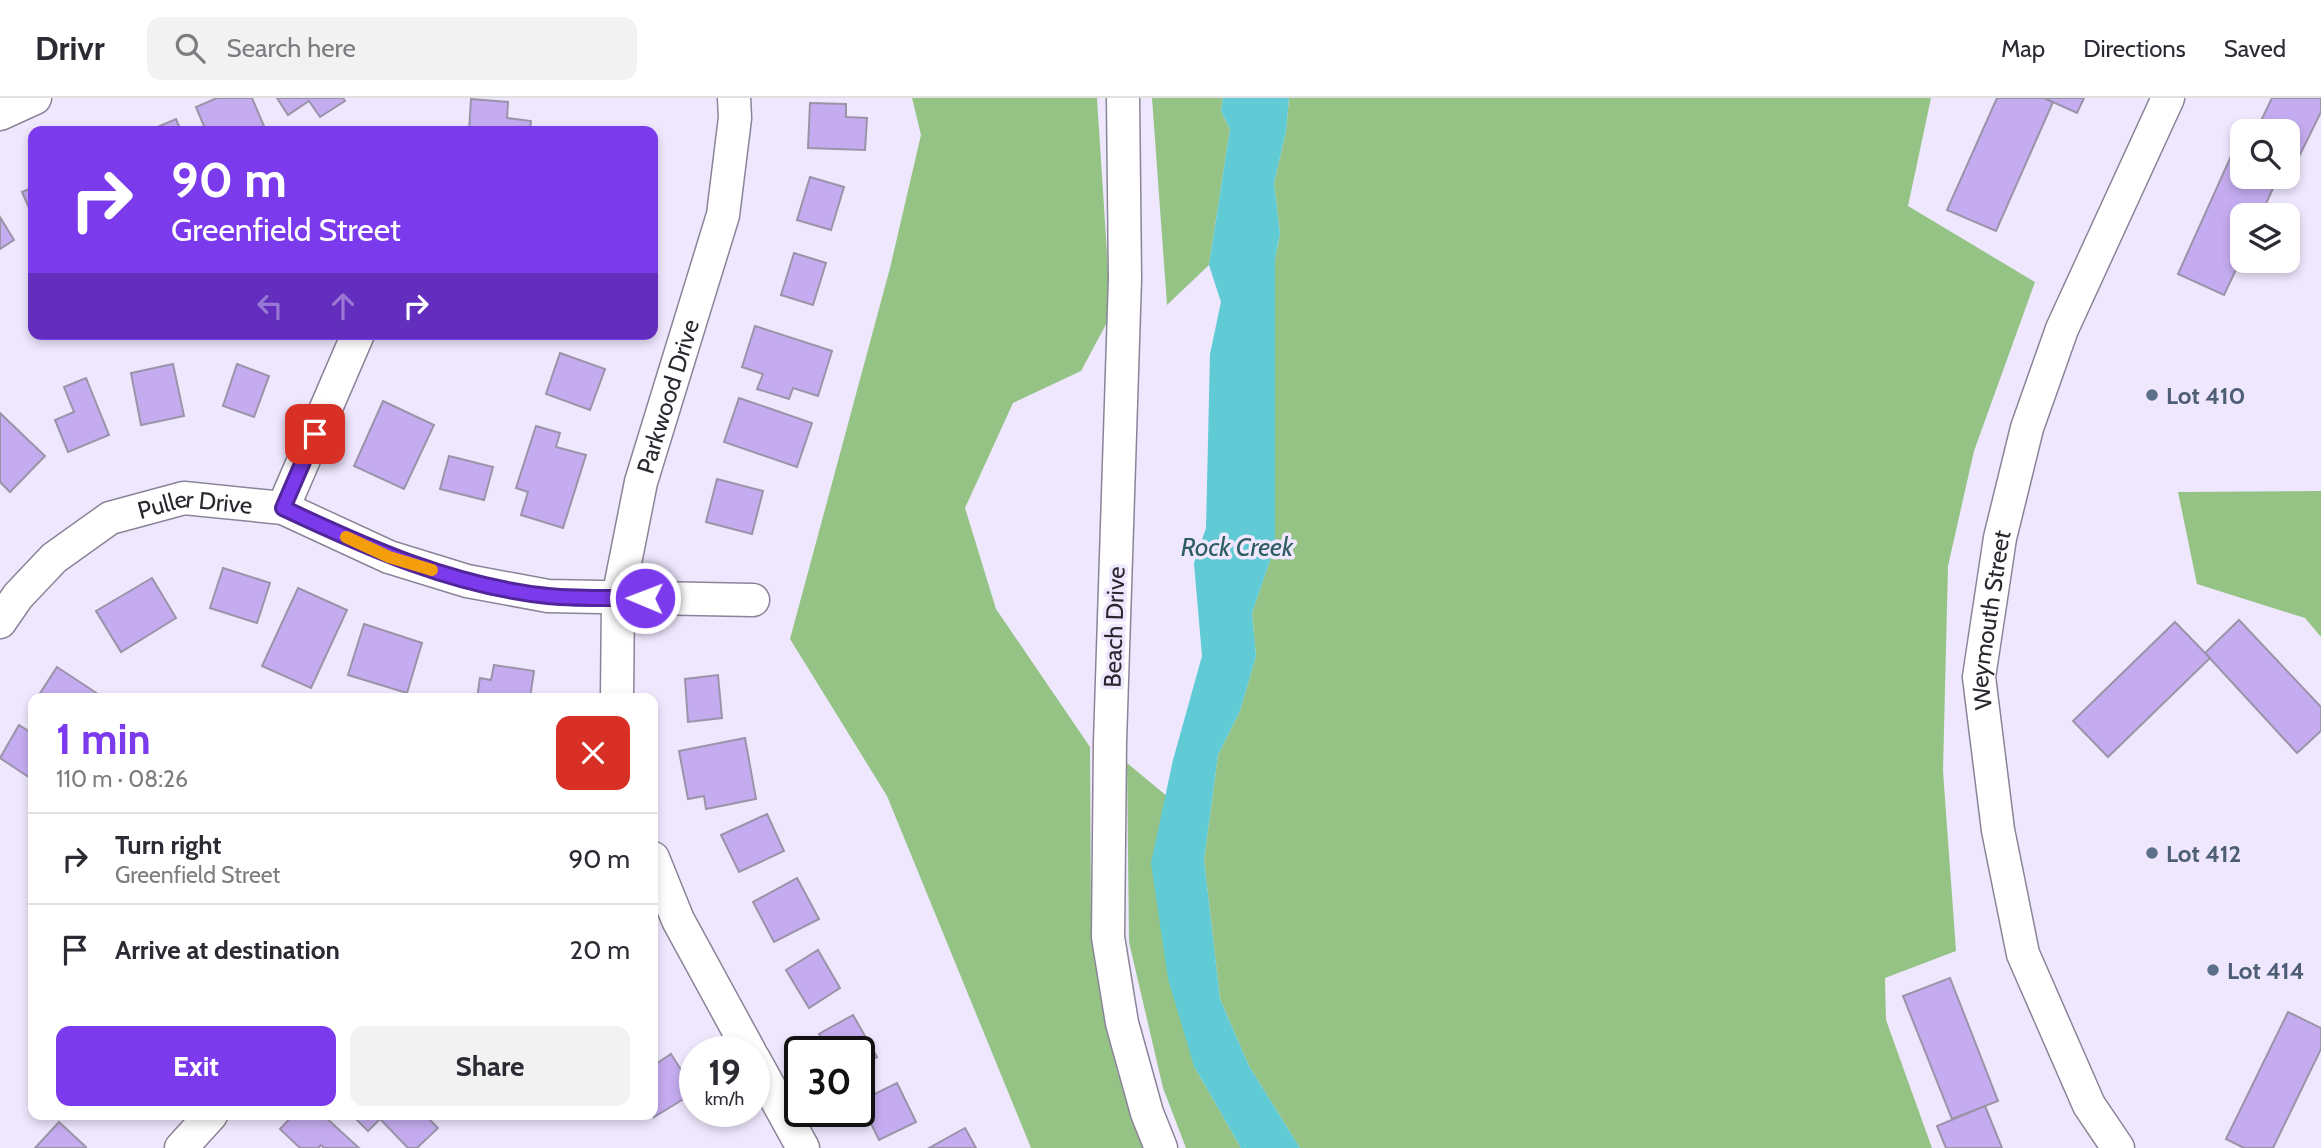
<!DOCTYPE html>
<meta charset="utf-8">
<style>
body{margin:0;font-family:Cabin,sans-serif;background:#f2f2f3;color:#2b2b33;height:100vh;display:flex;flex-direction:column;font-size:26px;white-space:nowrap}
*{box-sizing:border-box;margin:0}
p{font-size:23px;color:#7c7c81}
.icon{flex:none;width:38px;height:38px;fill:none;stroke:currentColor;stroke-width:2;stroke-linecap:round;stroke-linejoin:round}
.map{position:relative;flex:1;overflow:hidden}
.details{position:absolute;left:28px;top:595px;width:630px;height:427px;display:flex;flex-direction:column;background:#fff;border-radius:14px;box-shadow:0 4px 10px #0003}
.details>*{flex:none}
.guide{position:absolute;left:28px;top:28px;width:630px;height:214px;border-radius:14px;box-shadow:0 4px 10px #0003;background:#7c3aed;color:#fff;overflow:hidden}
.controls{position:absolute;left:2230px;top:21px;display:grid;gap:14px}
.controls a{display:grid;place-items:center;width:70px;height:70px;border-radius:14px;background:#fff;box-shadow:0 4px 10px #0003;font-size:35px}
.speed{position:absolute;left:679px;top:938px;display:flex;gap:14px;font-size:35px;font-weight:700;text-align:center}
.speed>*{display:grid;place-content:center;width:91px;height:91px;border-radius:50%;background:#fff;box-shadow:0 4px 10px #0003;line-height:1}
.speed small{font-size:18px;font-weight:400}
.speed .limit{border:4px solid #111;border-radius:10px;background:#fff;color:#111}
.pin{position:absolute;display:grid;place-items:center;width:60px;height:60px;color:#fff;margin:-30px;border-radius:14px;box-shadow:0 4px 10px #0006}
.me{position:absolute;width:77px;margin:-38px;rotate:271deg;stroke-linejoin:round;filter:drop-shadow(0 0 5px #0008)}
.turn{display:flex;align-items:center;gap:24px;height:147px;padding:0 28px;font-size:32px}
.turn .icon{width:91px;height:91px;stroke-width:2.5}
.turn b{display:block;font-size:49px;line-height:60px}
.lanes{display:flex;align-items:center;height:66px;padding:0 28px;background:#0003;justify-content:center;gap:35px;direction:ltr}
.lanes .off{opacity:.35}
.round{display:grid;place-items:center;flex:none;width:74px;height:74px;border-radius:14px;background:#f2f2f3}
.summary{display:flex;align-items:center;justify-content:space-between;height:119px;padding:0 28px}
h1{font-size:42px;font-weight:700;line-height:52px;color:#7c3aed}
.button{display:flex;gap:14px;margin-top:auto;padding:14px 28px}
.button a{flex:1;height:80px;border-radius:14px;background:#7c3aed;color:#fff;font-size:28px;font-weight:700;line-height:80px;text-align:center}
.button a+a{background:#f2f2f3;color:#2b2b33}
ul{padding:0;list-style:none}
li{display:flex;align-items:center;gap:21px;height:91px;padding:0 28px;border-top:2px solid #e1e1e2}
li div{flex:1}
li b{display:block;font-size:26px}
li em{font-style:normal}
header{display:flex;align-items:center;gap:42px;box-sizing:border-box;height:98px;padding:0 35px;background:#fff;border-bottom:2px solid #e1e1e2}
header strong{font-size:33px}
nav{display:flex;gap:38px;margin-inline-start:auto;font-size:24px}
.search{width:490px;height:63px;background:#f2f2f3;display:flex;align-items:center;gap:18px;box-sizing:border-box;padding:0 24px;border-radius:14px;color:#7c7c81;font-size:26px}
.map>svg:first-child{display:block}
.forest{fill:#95c385}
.water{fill:#60cad5}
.building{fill:#c5acf0;stroke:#9b94a9;stroke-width:2}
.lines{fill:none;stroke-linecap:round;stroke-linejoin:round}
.minor-casing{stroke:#8b8498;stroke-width:35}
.minor{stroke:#fff;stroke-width:32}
.route-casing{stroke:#51269a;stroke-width:18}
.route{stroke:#7c3aed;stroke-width:12}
.slow{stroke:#f59e0b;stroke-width:12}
.service-dot{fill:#5c6f8a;stroke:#efe7fe;stroke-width:2.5}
.labels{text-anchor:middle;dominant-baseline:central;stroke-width:7;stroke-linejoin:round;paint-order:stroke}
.service-label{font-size:24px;font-weight:bold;fill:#4e5e75;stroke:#efe7fe;text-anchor:start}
.street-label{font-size:24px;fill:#2a272f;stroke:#efe7fe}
.water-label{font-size:26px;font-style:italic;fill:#2d5c61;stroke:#efe7fe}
</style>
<header>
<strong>Drivr</strong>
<div class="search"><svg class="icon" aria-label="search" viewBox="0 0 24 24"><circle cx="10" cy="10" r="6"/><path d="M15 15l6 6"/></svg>Search here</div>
<nav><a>Map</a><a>Directions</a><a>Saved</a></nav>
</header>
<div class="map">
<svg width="2321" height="1050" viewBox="0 0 2321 1050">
<rect width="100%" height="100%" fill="#efe7fe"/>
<!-- forest -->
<g class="forest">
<polygon points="912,0 1097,0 1111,217 1081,273 1013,305 965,410 996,511 1090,649 1091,823 1117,973 1145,1050 1031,1050 887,698 790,541 890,170 921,37"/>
<polygon points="1152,0 1223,0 1221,13 1230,31 1209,167 1167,207"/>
<polygon points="1289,0 1931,0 1908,108 2035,184 1974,353 1948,468 1943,673 1956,853 1885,880 1886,922 1932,1050 1300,1050 1249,968 1220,901 1204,762 1218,657 1240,613 1256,558 1252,515 1275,448 1275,161 1280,136 1274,85 1286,33"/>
<polygon points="2321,393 2321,539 2305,520 2197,486 2178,394"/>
<polygon points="1127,665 1168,699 1194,968 1241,1050 1186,1050 1163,990 1129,844"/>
</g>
<!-- water -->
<polygon class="water" points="1223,0 1289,0 1286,33 1274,85 1280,136 1275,161 1275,448 1252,515 1256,558 1240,613 1218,657 1204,762 1220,901 1249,968 1300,1050 1241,1050 1194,968 1168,881 1151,765 1173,662 1202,558 1194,465 1206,430 1210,256 1221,204 1209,167 1230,31 1221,13"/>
<!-- building -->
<g class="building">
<polygon points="217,0 252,0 264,28 252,33 206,33 196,9"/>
<polygon points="277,0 343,0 345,3 320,19 309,3 288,17"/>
<polygon points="1997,0 2044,0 2053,4 1996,133 1947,112"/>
<polygon points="2044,0 2084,0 2077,15"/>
<polygon points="2272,0 2321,0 2321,14 2292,73 2287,71 2287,33 2256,33"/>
<polygon points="471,1 508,4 507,20 531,23 530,33 469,33"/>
<polygon points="810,5 846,6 846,19 867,20 865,52 808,50"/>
<polygon points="176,21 181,33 148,33"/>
<polygon points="2236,47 2242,50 2242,79 2278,79 2261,117 2242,117 2242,159 2224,197 2178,176"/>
<polygon points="810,79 844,89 831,132 797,122"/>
<polygon points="33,89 33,119 22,94"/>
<polygon points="0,119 14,142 0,151"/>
<polygon points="794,155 826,165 813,207 781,197"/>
<polygon points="755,228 832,253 818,298 793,290 789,301 757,291 763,276 742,269"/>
<polygon points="560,255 605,271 590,312 546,296"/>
<polygon points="173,266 184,318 141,327 131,275"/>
<polygon points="237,266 269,278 254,319 223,308"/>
<polygon points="86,280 109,337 68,354 55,322 74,314 64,289"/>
<polygon points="739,300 812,325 797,369 724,344"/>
<polygon points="383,303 434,327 404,391 354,368"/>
<polygon points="0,315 45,358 10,394 0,384"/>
<polygon points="536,328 560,335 556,349 586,357 563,430 521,417 528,394 516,390"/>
<polygon points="449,358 493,369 484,402 440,391"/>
<polygon points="717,381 763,393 752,436 706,424"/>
<polygon points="223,470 270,485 257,525 210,510"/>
<polygon points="152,480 176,520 121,554 96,513"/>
<polygon points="298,490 347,512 311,590 262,568"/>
<polygon points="2239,522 2321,609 2321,633 2297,655 2205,555"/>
<polygon points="2175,524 2210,560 2108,659 2073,623"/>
<polygon points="364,526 422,545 407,595 348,577"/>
<polygon points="494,567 534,573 530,600 465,600 477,600 480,580 491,582"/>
<polygon points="57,569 101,598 100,600 37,600"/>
<polygon points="718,577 722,620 688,624 685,581"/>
<polygon points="19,627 33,636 33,682 0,660"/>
<polygon points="745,640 756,701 706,711 704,698 688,701 679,653"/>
<polygon points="767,716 784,753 739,774 721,737"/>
<polygon points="797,780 819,821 774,844 753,804"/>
<polygon points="818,852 840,890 809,910 786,872"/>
<polygon points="1950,880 1998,1003 1952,1021 1903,898"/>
<polygon points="2288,914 2321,930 2321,951 2273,1050 2244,1050 2226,1041"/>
<polygon points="853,917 877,959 859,969 859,954 829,954 819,936"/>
<polygon points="671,956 695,994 654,1019 653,968"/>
<polygon points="897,985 916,1024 879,1042 860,1003"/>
<polygon points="1985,1008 2002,1050 1946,1050 1937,1028"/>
<polygon points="293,1017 323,1017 359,1050 324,1050 321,1047 318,1050 300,1050 280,1031"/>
<polygon points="352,1017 425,1017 438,1030 417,1050 408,1050 380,1021 368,1033"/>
<polygon points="59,1024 86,1049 85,1050 35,1050"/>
<polygon points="965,1030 976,1050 929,1050"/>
</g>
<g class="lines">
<!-- minor casing -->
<g class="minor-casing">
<g id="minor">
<polyline points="1123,0 1125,181 1110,644 1108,839 1122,925 1147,1015 1161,1050"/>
<polyline points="0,16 35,0"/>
<polyline points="283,410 358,236"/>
<path id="s1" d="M0,524L18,498L54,460L110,420L184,400L283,410L389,459L467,483L548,498L753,502"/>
<path id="s2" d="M617,600L618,500L641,384L723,117L735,20L734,0"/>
<polyline points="653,760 678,822 750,954"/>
<polyline points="754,961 803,1050"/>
<polyline points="181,1050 211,1017"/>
<path id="s3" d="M2118,1050L2089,1007L2023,856L1998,732L1979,579L2000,440L2027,330L2062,231L2168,0"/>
</g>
</g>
<!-- minor -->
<use href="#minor" class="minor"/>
</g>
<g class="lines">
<!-- route casing -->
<g class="route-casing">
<path id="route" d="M315,336L283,410C368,450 453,488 548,498C580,501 613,500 645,500"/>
</g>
<!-- route -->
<use href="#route" class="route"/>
<!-- slow -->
<polyline class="slow" points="346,439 389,459 432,472"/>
</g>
<!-- markers -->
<g class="service-dot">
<circle cx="2152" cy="297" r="7"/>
<circle cx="2152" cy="755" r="7"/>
<circle cx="2213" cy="872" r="7"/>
</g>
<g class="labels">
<!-- service labels -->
<g class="service-label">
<text x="2166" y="297">Lot 410</text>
<text x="2166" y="755">Lot 412</text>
<text x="2227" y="872">Lot 414</text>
</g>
<!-- street labels -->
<g class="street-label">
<text stroke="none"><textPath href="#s2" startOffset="308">Parkwood Drive</textPath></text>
<text stroke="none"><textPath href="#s1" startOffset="240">Puller Drive</textPath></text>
<text stroke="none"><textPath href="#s3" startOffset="555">Weymouth Street</textPath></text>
<text transform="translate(1114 529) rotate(-88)">Beach Drive</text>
</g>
<!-- water labels -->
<g class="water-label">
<text x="1237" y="449">Rock Creek</text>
</g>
</g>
</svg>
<div class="controls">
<a><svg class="icon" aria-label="search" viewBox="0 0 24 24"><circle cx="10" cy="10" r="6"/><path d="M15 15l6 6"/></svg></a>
<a><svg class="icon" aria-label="layers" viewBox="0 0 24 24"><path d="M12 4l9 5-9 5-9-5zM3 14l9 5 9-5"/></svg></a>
</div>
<div class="speed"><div>19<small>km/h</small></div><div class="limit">30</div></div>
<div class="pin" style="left:315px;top:336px;background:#d93025"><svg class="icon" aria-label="arrive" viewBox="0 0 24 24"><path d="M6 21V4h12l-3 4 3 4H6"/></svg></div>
<svg class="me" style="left:645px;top:500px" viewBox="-20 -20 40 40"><circle r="17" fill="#7c3aed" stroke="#fff" stroke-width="3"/><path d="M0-11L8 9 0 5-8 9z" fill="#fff"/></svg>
<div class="guide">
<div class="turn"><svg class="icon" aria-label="right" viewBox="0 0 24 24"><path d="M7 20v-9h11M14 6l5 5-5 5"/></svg><div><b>90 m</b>Greenfield Street</div></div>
<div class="lanes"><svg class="icon off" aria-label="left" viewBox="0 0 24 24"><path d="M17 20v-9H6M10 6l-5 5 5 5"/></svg><svg class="icon off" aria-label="ahead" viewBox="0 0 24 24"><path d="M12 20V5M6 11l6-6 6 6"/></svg><svg class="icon" aria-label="right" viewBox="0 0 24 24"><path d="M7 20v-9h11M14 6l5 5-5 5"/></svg></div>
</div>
<section class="details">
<div class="summary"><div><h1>1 min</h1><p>110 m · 08:26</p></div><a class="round" style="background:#d93025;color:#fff"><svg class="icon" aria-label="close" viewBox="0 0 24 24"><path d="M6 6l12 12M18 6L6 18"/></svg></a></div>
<ul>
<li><svg class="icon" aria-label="right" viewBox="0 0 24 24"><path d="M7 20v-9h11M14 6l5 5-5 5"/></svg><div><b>Turn right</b><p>Greenfield Street</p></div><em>90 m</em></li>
<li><svg class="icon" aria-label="arrive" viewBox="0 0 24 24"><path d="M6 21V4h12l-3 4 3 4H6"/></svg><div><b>Arrive at destination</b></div><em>20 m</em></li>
</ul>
<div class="button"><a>Exit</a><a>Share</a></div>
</section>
</div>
